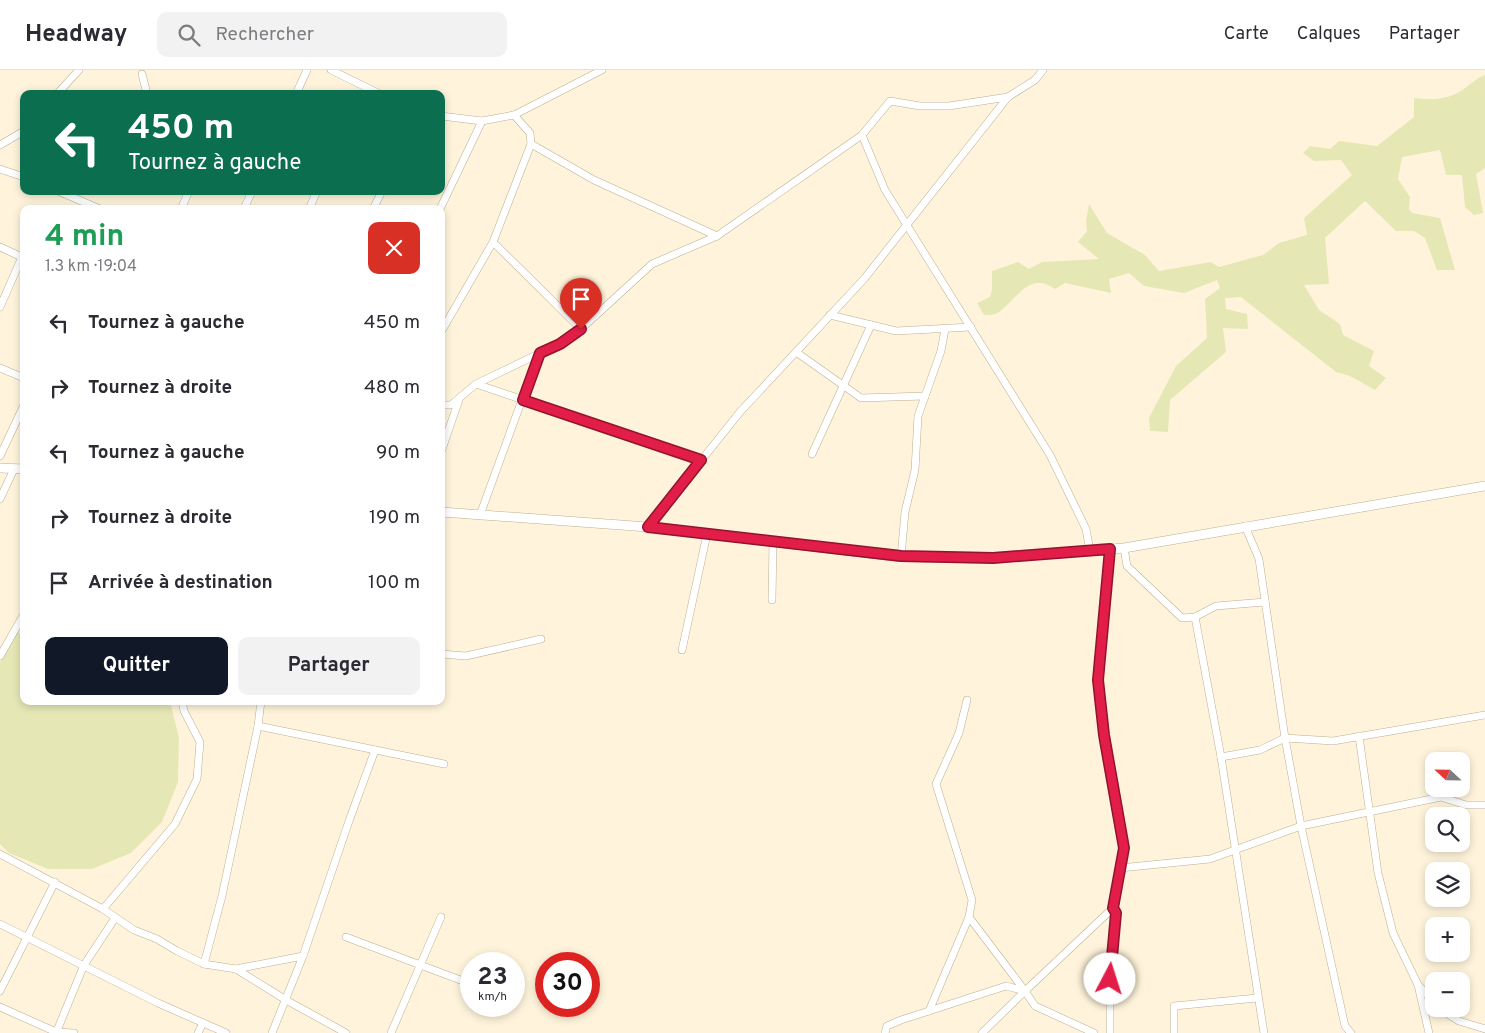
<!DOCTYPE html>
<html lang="fr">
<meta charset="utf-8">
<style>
body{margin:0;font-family:Overpass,sans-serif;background:#f2f2f3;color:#2b2b33;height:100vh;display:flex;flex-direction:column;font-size:19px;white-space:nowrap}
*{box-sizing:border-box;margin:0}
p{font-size:16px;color:#7c7c81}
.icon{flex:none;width:28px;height:28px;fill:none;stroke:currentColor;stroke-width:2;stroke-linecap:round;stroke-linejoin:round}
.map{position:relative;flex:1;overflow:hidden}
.sheet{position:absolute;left:20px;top:135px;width:425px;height:500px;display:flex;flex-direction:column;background:#fff;border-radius:10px;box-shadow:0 2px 8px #0003}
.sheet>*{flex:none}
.guide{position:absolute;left:20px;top:20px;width:425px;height:105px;border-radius:10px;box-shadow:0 2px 8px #0003;background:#0b6e4f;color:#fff;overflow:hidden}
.needle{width:32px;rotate:292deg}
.tools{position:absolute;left:1425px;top:682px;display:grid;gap:10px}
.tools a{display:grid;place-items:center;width:45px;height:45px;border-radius:10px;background:#fff;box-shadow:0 2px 8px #0003;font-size:25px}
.speed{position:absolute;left:460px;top:882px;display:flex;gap:10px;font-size:25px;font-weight:700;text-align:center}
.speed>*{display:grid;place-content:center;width:65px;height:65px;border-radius:50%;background:#fff;box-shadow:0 2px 8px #0003;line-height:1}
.speed small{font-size:12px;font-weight:400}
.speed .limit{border:8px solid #d22;background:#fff;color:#111}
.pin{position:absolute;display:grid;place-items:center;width:42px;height:42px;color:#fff;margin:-51px -21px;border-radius:50% 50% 50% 0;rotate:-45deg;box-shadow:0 0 5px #0007}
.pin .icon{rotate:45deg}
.me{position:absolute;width:55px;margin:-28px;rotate:5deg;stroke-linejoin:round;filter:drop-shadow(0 0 4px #0008)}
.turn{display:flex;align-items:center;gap:18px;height:105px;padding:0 25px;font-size:22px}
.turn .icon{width:65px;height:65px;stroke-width:2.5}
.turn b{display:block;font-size:35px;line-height:42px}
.round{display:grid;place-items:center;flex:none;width:52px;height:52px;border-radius:10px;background:#f2f2f3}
.head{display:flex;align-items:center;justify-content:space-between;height:85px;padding:0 25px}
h1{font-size:30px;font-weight:700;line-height:38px;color:#1e9e55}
.button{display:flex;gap:10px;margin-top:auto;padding:10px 25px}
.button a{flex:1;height:58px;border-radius:10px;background:#111827;color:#fff;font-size:20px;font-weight:700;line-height:58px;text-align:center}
.button a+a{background:#f2f2f3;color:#2b2b33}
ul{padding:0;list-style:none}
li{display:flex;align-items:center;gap:15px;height:65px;padding:0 25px}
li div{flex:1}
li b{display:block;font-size:19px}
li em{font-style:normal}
header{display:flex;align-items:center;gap:30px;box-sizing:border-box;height:70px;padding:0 25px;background:#fff;border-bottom:1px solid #e1e1e2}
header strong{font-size:24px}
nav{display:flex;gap:28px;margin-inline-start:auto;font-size:18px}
.search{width:350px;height:45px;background:#f2f2f3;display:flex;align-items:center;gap:12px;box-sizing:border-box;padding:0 18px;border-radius:10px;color:#7c7c81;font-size:19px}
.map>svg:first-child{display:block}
.green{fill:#e5e8b5}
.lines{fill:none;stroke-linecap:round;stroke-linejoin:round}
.minor-casing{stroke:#bcaf92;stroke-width:8}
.tertiary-casing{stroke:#bcaf92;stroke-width:10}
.minor{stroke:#fff;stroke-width:7}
.tertiary{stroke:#fff;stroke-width:9}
.route-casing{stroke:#92132f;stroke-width:12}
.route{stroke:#e11d48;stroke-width:9}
</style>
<header>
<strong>Headway</strong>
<div class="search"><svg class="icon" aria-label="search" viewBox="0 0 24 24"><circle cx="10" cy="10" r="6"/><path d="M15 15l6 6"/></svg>Rechercher</div>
<nav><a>Carte</a><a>Calques</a><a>Partager</a></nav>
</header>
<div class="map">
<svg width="1485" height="963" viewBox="0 0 1485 963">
<rect width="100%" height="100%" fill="#fff4db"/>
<!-- green -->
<g class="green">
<path d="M1485,5V98L1476,104L1483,143L1474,145L1465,137L1462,105H1446L1440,80L1402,87L1398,109L1410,127L1409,139L1412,143L1440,148L1455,200H1437L1425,168L1414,161H1396L1365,131L1325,168L1329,214L1304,215L1319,240L1340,254L1343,265L1374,281L1369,296L1386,308L1375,320L1350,306L1336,302L1241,227L1225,228L1226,239L1247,244L1248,259L1223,258L1226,282L1170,330L1168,362L1150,361L1149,348L1176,296L1207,268L1205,229L1220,218L1217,210L1184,223L1144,216L1129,203L1109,209L1111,223L1065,213L1055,219C1029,201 1018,228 999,242C995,245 989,245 984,245L977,233L990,227L992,220V201L1018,192L1029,199L1042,192L1099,189L1078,172L1087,161L1086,151L1089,134L1107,163L1145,185L1159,201L1211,192L1219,197L1263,185L1279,173L1307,165L1304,148L1352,105L1341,90L1314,91L1303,83L1310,76L1330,79L1339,71L1377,76L1414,47V28C1430,30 1447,30 1461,21C1470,15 1475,9 1485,5Z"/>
<polygon points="17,562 24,564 24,631 170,631 179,668 178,712 162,752 131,783 92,799 48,799 9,783 0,774 0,592"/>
</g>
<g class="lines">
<!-- minor casing -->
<g class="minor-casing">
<g id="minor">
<polyline points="331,0 380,24"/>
<polyline points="142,4 147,24"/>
<polyline points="57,24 79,0"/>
<polyline points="296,24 307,0"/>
<polyline points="441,46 482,51"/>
<polyline points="862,65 885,120 1050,385 1086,459 1090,481"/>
<polyline points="531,74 594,110 717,166"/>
<polyline points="0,75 24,61"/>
<polyline points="0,99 24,107"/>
<polyline points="58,121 100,139"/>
<polyline points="181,139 189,121"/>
<polyline points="244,139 252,121"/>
<polyline points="309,139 317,121"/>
<polyline points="373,139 382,121"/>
<polyline points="440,139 482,51 514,45 602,0"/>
<polyline points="493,172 581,259"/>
<polyline points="0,177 24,188"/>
<polyline points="0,237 22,187"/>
<polyline points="830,245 896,261 971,257"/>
<polyline points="441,262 493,172 531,74 530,63 514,45"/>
<polyline points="796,282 861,328 925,326"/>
<polyline points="0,298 24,308"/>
<polyline points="476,314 701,390"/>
<polyline points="441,335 451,335 476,314 559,274 581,259 652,194 717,166 862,65 890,31 920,36 949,36 1008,27 1035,10 1043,0"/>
<polyline points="441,382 460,327"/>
<polyline points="812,384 871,255"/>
<polyline points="0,386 24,335"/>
<polyline points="0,429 14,399"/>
<polyline points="480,445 539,283"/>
<polyline points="1245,456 1259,489 1285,668 1301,756 1345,956 1351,963"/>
<polyline points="648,457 740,342 864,209 1008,27"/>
<polyline points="1124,478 1127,496 1182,548 1195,547 1216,536 1265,532"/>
<polyline points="901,487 905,442 915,400 918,346 941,281 945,259"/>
<polyline points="772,530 773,471"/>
<polyline points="1195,547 1221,687 1264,963"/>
<polyline points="682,580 707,464"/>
<polyline points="441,584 466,586 541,569"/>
<polyline points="0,586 24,544"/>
<polyline points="258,656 444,694"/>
<polyline points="1359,666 1378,803 1393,863 1418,915 1429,963"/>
<polyline points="1221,687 1260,680 1285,668 1333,671 1485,645"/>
<polyline points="0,784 103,839 134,860 157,869 177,881 204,894 236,899 286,930 346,963"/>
<polyline points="1120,798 1210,789 1301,756 1441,727 1466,735 1485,735"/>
<polyline points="103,839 175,754 197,709 200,672 184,641 182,631"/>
<polyline points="969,847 1025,921 1035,936 1094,963"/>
<polyline points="0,854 158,933 226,963"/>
<polyline points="346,867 471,914"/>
<polyline points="204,894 222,826 258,656 261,631"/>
<polyline points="236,899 303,886 349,751 375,680"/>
<polyline points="1418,915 1434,932"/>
<polyline points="0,921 55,812"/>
<polyline points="0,937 56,962 74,963"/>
<polyline points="1440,939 1459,951 1485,959"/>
<polyline points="929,941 969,847 972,830 936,714 959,663 967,630"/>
<polyline points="56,963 84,895 115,848"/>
<polyline points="198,963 203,953"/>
<polyline points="272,963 303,886"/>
<polyline points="391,963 441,847"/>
<polyline points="885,963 887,956 901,950 1006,916 1025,921 1113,838 1124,778 1104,665 1098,610 1110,479"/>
<polyline points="982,963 1025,921"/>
<polyline points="1110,963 1110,909 1116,843 1113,838"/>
<polyline points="1174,963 1174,936 1257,928"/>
</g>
</g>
<!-- tertiary casing -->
<g class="tertiary-casing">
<g id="tertiary">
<polyline points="0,398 24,399"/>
<polyline points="441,442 648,457 901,487 993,488 1124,478 1485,416"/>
</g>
</g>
<!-- minor -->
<use href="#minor" class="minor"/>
<!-- tertiary -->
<use href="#tertiary" class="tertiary"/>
</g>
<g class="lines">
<!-- route casing -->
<g class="route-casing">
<polyline id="route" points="581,259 560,274 540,283 523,330 701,390 648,457 901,486 993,488 1110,479 1098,610 1104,665 1124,778 1113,838 1116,843 1110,909"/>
</g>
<!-- route -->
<use href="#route" class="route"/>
</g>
</svg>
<div class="tools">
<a><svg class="needle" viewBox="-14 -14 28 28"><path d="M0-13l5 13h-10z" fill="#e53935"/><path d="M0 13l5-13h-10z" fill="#7c7c81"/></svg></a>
<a><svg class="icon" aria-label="search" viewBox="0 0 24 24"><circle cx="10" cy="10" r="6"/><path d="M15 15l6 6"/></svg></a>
<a><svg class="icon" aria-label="layers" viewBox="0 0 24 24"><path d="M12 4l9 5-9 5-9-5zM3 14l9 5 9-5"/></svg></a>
<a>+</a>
<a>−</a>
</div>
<div class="speed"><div>23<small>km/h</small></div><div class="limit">30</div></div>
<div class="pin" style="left:581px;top:259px;background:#d93025"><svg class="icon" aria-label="arrive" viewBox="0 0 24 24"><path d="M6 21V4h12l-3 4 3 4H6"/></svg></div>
<svg class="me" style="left:1110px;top:909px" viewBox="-20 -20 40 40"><circle r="19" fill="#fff"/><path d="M0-13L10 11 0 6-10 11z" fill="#e11d48"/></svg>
<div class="guide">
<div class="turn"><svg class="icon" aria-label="left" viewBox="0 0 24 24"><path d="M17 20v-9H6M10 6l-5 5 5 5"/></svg><div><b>450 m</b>Tournez à gauche</div></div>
</div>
<section class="sheet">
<div class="head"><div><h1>4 min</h1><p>1.3 km · 19:04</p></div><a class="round" style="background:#d93025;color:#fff"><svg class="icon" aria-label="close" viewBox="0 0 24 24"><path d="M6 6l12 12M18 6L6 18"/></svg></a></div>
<ul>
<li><svg class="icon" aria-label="left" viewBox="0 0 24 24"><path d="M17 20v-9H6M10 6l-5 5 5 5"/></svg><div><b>Tournez à gauche</b></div><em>450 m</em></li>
<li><svg class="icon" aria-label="right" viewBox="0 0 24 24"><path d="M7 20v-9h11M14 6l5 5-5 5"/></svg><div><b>Tournez à droite</b></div><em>480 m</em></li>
<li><svg class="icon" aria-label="left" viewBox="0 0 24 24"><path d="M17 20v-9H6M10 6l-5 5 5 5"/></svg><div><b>Tournez à gauche</b></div><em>90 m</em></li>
<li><svg class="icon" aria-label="right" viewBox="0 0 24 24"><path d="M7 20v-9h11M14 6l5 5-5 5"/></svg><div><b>Tournez à droite</b></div><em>190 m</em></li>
<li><svg class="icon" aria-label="arrive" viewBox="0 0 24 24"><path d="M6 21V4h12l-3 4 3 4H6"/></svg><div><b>Arrivée à destination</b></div><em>100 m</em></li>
</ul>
<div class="button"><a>Quitter</a><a>Partager</a></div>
</section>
</div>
